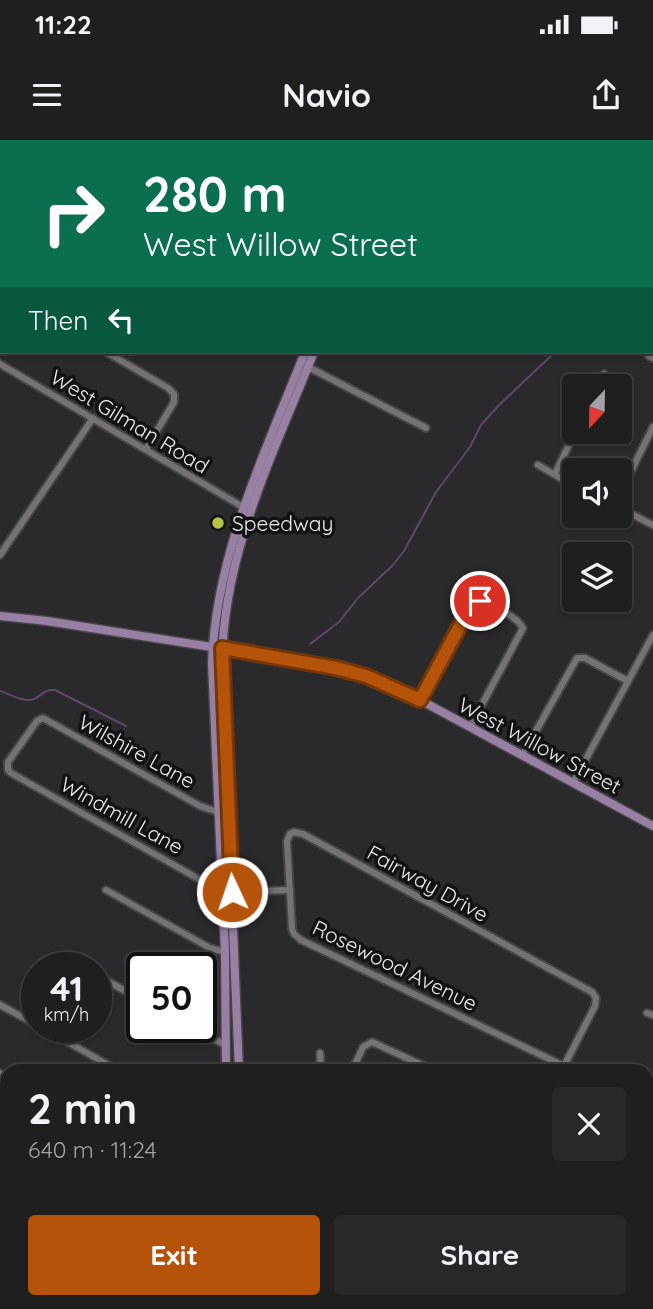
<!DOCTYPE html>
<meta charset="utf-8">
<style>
body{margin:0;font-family:Quicksand,sans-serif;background:#282729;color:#f1f3f6;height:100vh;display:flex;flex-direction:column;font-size:26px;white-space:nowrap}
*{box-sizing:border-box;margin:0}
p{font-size:23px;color:#a2a2a5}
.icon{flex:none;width:38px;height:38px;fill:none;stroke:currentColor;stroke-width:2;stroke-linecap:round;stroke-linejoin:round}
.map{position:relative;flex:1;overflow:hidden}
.details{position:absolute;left:0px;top:924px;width:654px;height:245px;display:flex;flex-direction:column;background:#201f20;border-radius:21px 21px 0 0;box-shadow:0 2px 5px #0004,0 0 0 2px #3d3d3e}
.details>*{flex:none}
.hud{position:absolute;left:0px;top:0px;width:654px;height:214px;box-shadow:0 2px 5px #0004,0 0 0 2px #3d3d3e;background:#0b6e4f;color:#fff;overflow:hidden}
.needle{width:46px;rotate:202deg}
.controls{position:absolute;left:562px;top:234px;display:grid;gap:14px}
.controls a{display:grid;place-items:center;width:70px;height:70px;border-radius:7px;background:#201f20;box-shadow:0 2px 5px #0004,0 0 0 2px #3d3d3e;font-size:35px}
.speed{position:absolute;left:21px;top:812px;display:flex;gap:14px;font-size:35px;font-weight:700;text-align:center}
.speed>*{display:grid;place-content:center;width:91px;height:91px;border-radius:50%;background:#201f20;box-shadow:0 2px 5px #0004,0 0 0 2px #3d3d3e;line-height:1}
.speed small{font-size:18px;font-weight:400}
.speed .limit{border:4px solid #111;border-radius:10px;background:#fff;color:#111}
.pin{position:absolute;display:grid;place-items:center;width:60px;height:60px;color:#fff;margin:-30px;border:4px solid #fff;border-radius:50%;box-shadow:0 2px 7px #0007}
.me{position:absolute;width:77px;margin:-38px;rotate:357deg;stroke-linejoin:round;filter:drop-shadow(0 0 5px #0008)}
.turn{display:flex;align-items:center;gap:24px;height:147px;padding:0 28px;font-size:32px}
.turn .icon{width:91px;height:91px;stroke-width:2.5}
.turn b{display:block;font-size:49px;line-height:60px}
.then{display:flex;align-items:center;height:66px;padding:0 28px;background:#0003;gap:14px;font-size:26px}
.round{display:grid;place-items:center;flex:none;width:74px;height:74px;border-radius:7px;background:#282729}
.summary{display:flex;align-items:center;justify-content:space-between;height:119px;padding:0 28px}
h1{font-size:42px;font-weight:700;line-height:52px}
.cta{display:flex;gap:14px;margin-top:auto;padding:14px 28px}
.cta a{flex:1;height:80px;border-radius:7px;background:#b45309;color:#fff;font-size:28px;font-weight:700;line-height:80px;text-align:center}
.cta a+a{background:#282729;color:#f1f3f6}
.status{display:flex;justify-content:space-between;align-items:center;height:49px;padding:0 35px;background:#201f20;direction:ltr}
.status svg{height:19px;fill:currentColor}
header{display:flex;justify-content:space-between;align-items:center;height:91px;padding:0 28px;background:#201f20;font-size:32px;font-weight:700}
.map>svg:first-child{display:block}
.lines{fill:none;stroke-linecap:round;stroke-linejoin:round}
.stream{stroke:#5e4869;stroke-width:2}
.minor-casing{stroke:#474547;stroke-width:10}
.major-casing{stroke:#474547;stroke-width:11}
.highway-casing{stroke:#474547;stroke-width:12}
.minor{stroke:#747274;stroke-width:6}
.major{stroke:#9780a3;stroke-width:8}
.highway{stroke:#ae8ac3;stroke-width:9}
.route-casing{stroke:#753606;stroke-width:18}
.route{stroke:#b45309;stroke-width:12}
.poi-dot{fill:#b5c249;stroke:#121213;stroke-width:2.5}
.labels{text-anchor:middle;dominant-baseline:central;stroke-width:7;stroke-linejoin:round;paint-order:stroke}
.street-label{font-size:21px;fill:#ebeaeb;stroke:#121213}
.poi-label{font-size:21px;fill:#ebeaeb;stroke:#121213;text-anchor:start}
</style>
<div class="status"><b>11:22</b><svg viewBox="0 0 49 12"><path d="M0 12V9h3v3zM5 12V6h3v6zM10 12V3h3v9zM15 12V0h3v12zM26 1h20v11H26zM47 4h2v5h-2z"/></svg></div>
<header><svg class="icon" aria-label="menu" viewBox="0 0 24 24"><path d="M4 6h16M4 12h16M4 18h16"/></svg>Navio<svg class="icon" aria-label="share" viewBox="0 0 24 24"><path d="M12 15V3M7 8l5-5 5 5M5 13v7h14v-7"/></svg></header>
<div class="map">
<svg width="653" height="1169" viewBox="0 0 653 1169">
<rect width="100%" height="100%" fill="#2a292b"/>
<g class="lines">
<!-- stream -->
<g class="stream">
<polyline points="310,504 339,482 358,458 392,426 404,411 436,352 470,307 481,285 498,266 555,212"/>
<path d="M0,551C9,554 25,563 34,559C43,555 44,549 55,550L126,586"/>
</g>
<!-- minor casing -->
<g class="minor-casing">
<g id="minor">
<polyline points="71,0 74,2"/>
<polyline points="218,0 223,2"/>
<polyline points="376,0 380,2"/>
<polyline points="520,0 524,2"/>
<polyline points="298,2 299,0"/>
<polyline points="651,2 652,0"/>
<polyline points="0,62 2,63"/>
<polyline points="0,150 2,151"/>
<polyline points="106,212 168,248 174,254 174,262 146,309"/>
<polyline points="649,216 653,218"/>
<polyline points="0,224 243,367"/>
<polyline points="308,227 426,288"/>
<polyline points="597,247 604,234"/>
<polyline points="567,267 574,270"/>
<polyline points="538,325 574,346"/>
<polyline points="555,334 575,292"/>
<polyline points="620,353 653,287"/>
<polyline points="620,368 653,385"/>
<polyline points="567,381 574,368"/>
<polyline points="0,415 93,278"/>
<path d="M420,560L474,463L480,461C493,466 516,475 523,488L470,587"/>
<polyline points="522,616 577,518 585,518 628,541"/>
<polyline points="573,643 653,495"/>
<polyline points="218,672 200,666 43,578 37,581 8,622 8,630 11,633 204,742 222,749"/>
<polyline points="106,750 210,808 225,812"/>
<polyline points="232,752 290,750"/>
<polyline points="71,820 84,828"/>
<polyline points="96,835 142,860"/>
<polyline points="0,865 37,885"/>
<polyline points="647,873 653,875"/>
<polyline points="41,887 119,931"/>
<polyline points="189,887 226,905"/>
<polyline points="320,913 321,931"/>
<polyline points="352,931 363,907 372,902 435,931"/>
<polyline points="561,931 564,926 595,866 596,858 592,852 303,694 294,692 290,694 287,701 292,789 294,794 301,800 564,926 575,931"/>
<polyline points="0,933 7,937"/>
<polyline points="648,962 653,964"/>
<polyline points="0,1066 6,1055"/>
<polyline points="0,1079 7,1078"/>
<polyline points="0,1087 7,1086"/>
<polyline points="648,1094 653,1097"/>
</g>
</g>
<!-- major casing -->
<g class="major-casing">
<g id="major">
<polyline points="390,2 392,0"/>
<polyline points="0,476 47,481 313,523 366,536 420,560 653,686"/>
<path d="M226,931L225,812L212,523C216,412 265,313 305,212"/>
<path d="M239,931L222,523C223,413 274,312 314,212"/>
</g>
</g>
<!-- highway casing -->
<g class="highway-casing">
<g id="highway">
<polyline points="174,1169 202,1162"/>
<polyline points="211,1169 313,1164 372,1169"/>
</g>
</g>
<!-- minor -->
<use href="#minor" class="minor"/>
<!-- major -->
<use href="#major" class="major"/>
<!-- highway -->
<use href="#highway" class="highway"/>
</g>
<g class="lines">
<!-- route casing -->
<g class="route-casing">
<polyline id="route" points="232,752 222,508 336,528 366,536 420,560 469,469 474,463 480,461"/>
</g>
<!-- route -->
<use href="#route" class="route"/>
</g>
<!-- markers -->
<circle class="poi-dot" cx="218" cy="383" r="7"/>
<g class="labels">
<!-- street labels -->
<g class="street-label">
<text transform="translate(130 281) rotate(31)">West Gilman Road</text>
<text transform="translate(540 605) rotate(28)">West Willow Street</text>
<text transform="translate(137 611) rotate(29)">Wilshire Lane</text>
<text transform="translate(122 675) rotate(29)">Windmill Lane</text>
<text transform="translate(428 743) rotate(29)">Fairway Drive</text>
<text transform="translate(395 825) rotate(26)">Rosewood Avenue</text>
</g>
<!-- poi labels -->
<g class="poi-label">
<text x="232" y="383">Speedway</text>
</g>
</g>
</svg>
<div class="controls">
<a><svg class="needle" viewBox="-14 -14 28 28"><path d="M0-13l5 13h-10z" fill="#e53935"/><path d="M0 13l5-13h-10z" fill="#a2a2a5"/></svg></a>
<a><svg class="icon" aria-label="sound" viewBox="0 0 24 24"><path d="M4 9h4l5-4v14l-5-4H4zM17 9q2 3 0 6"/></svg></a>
<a><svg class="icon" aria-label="layers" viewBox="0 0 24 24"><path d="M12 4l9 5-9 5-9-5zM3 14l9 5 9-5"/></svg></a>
</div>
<div class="speed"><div>41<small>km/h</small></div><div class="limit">50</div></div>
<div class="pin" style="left:480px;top:461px;background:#d93025"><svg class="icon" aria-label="arrive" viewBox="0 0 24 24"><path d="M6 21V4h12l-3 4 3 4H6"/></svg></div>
<svg class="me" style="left:232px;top:752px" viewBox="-20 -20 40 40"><circle r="17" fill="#b45309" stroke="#fff" stroke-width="3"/><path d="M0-11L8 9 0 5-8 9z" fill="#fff"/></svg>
<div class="hud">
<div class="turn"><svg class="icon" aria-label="right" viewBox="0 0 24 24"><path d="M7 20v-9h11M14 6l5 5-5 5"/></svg><div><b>280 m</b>West Willow Street</div></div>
<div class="then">Then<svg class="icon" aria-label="left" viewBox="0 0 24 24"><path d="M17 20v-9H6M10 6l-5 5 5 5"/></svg></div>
</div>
<section class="details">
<div class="summary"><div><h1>2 min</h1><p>640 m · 11:24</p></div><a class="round"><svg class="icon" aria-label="close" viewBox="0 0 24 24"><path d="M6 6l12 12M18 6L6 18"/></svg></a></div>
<div class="cta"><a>Exit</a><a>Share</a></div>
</section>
</div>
